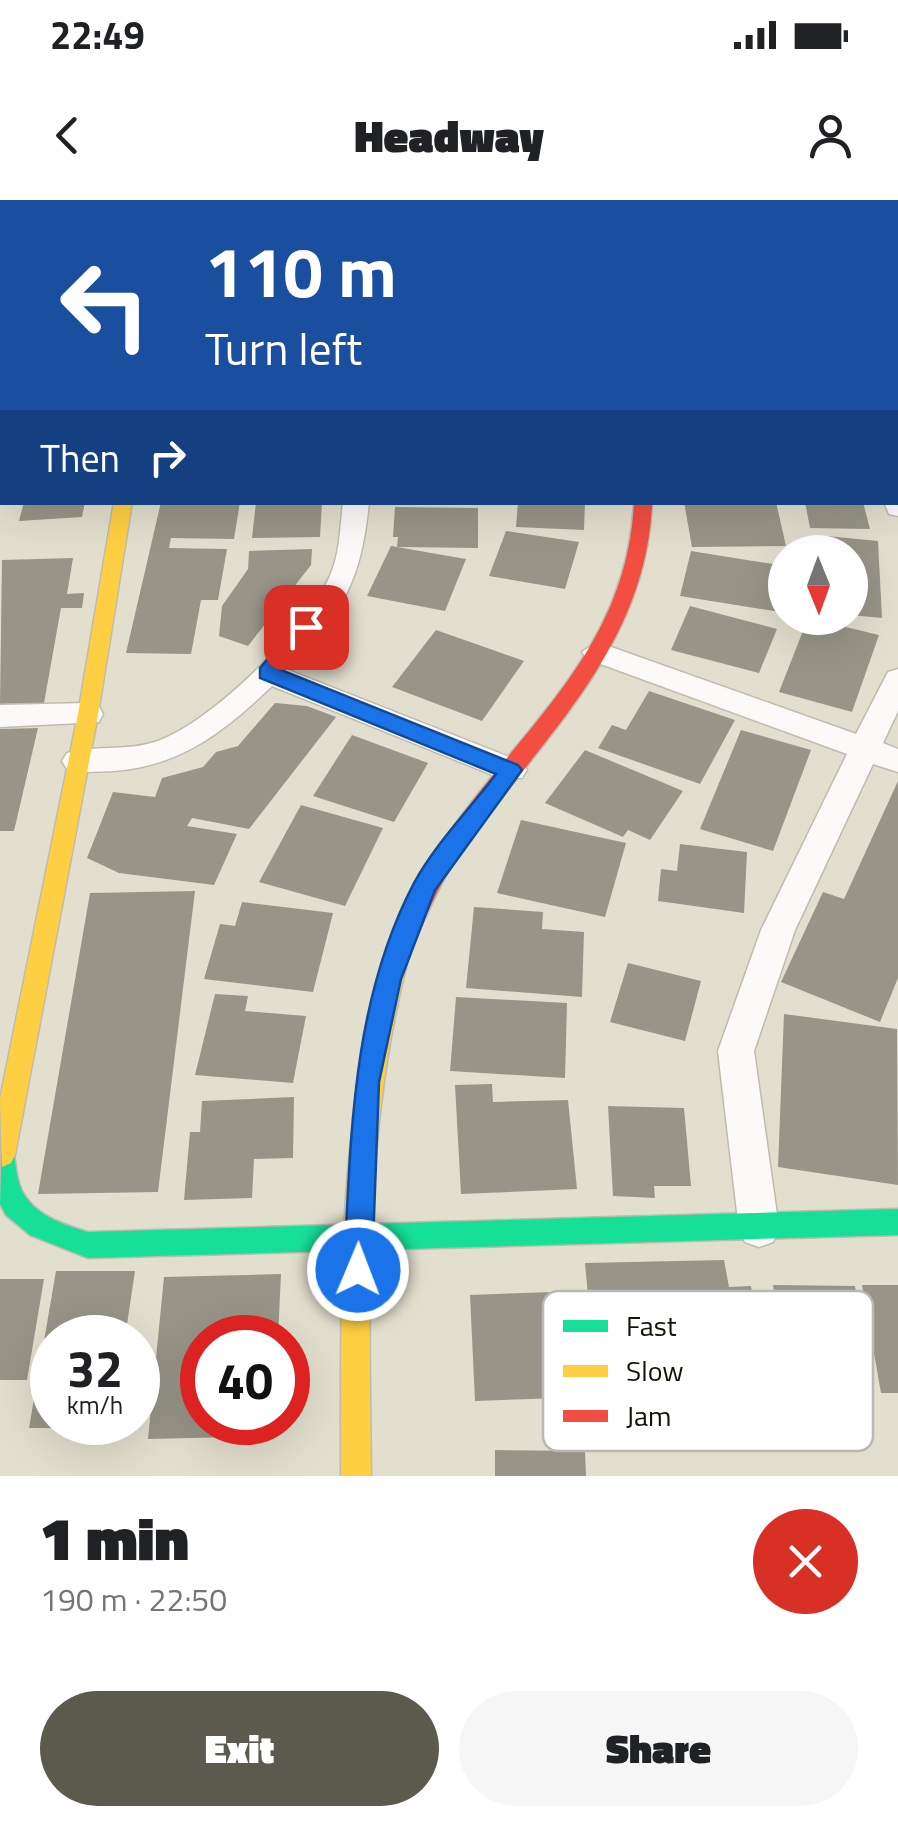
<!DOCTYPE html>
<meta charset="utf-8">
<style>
body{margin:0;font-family:"Titillium Web",sans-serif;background:#f6f6f6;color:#202124;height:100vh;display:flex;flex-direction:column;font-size:38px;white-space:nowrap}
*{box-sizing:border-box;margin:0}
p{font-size:32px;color:#757577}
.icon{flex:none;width:55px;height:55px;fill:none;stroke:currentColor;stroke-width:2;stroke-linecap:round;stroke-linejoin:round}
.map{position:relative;height:1276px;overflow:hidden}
.sheet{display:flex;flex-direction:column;background:#fff;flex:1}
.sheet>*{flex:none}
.top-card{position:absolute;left:0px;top:0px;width:900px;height:305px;box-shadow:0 10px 40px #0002;background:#1a4fa0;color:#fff;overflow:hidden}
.needle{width:65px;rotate:179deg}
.fabs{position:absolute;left:768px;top:335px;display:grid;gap:20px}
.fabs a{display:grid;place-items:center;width:100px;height:100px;border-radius:50%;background:#fff;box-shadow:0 10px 40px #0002;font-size:50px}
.speed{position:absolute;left:30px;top:1115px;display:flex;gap:20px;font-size:50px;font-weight:700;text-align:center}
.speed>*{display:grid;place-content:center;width:130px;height:130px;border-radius:50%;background:#fff;box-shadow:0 10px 40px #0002;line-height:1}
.speed small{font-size:25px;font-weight:400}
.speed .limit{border:15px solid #d22;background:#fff;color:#111}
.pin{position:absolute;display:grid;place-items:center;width:85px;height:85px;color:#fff;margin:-42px;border-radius:20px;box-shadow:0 5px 15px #0006}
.me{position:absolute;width:110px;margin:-55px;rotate:1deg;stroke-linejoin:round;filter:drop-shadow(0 0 8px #0008)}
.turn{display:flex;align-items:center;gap:35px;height:210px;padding:0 40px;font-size:45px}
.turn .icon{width:130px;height:130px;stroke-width:2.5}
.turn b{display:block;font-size:70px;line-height:85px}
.then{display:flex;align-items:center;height:95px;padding:0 40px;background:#0003;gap:20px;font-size:38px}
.round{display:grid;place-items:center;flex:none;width:105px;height:105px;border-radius:52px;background:#f6f6f6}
.overview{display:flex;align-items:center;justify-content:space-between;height:170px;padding:0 40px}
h1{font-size:60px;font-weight:800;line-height:75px}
.action{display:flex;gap:20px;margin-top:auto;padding:20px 40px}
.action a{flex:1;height:115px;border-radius:60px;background:#5c594d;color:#fff;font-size:40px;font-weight:800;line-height:115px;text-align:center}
.action a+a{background:#f6f6f6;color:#202124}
.status{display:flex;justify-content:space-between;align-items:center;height:70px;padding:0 50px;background:#fff;direction:ltr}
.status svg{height:28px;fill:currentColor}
header{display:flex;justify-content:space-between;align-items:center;height:130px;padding:0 40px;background:#fff;font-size:45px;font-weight:800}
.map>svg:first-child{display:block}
.building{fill:#989588}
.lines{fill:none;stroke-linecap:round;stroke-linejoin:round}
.street-casing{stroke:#bfbcae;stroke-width:3}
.fast-casing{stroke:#bfbcae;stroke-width:3}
.slow-casing{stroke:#bfbcae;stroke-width:3}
.jam-casing{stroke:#bfbcae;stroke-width:3}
.street{fill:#fbfaf8;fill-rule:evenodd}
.fast{fill:#16e098;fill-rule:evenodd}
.slow{fill:#ffcf43;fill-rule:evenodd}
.jam{fill:#f24e42;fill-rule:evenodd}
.route{fill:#1a73e8;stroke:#114b97;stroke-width:2.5}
.key{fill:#fff;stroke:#b8b8b5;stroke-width:2.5}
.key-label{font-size:28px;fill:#141107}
</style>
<div class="status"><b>22:49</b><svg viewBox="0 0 49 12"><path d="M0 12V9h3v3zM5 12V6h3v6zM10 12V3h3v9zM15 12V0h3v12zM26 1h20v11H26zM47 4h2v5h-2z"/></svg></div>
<header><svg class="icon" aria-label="back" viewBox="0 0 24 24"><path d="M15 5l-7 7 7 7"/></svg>Headway<svg class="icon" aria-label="person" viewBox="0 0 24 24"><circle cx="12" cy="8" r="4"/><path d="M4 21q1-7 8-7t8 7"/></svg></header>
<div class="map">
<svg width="898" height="1276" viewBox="0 0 898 1276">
<rect width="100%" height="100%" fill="#e3dfce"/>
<!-- building -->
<g class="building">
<polygon points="24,302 85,302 82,317 19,321"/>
<polygon points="161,302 240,302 234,339 171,338 169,348 227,349 218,400 201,400 191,454 126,453"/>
<polygon points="256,302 322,302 320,337 252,338"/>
<polygon points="518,302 585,302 584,330 516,327"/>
<polygon points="684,302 776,302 786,346 692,347"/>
<polygon points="805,302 863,302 870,329 810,328"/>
<polygon points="395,307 478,308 478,348 397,347 398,337 393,337"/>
<polygon points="506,331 579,342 565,389 489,376"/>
<polygon points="816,335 878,341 882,418 850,415 850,352 816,352"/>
<polygon points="391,346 466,359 445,411 367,396"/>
<polygon points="312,349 311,365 248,446 219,436 222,406 248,369 249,351"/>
<polygon points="691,351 785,366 780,412 680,396"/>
<polygon points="73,358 67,394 84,393 82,408 61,408 44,503 0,504 2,360"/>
<polygon points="690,406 777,429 759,473 671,450"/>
<polygon points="808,418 879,435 852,512 779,492"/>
<polygon points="436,430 524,461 482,521 392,487"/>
<polygon points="649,491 735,520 700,584 598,548 612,525 626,530"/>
<polygon points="275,503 307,506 336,517 249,629 192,618 187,626 237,634 214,685 119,673 87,658 113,592 155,597 162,578 203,567 216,552 238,546"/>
<polygon points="38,528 14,631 0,631 0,529"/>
<polygon points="741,530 811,550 773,651 700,629"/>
<polygon points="352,535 428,563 394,622 313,596"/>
<polygon points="585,550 683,591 650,640 628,630 623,637 545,603"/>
<polygon points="898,581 898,778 880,822 781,782 823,692 844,699"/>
<polygon points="301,605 383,628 345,706 259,682"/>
<polygon points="521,620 626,643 605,717 497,693"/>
<polygon points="680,644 747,652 744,713 658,701 661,669 677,671"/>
<polygon points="195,691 158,992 38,994 90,693"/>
<polygon points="242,702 333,713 313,792 204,779 220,724 235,726"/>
<polygon points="474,707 543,712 542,729 584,732 582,797 466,788"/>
<polygon points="628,763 701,781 685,841 610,822"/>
<polygon points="215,794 248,796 245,811 306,816 293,883 195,875"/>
<polygon points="456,797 567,803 565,878 450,871"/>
<polygon points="784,814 897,829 898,985 778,967"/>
<polygon points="492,884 493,902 568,900 577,989 461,994 455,885"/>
<polygon points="294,897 293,958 254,959 252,998 184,1000 190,932 200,932 202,901"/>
<polygon points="608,906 684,908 691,986 654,986 655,998 613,996"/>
<polygon points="724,1060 729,1087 751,1086 768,1187 681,1189 682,1197 597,1199 585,1063"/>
<polygon points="56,1071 135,1071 125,1138 52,1138 52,1222 113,1222 113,1228 29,1228"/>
<polygon points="281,1074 278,1138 202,1138 202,1222 274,1222 273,1236 148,1239 164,1077"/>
<polygon points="0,1079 44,1079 27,1180 0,1180"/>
<polygon points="773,1085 855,1086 871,1186 785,1185"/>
<polygon points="862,1085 898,1085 898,1193 881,1193"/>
<polygon points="552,1092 561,1198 475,1201 470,1095"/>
<polygon points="495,1250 585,1251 586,1276 495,1276"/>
</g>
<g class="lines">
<!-- street casing -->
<g class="street-casing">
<g id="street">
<polygon points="588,0 610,0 610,2 589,2"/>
<polygon points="820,0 842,0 842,2 821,2"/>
<polygon points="898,294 898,316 889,314 884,302 898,302"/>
<path d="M343,302H369C361,382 343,412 288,470L522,562L527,570L522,578H500L272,486C225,531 181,566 114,571C98,571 82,574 67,569L62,561L67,553C94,545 124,551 151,543C207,528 304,430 329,378C340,355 340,327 343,302Z"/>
<polygon points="597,442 856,534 888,472 898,469 898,511 883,543 898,549 898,572 873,564 795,730 754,851 779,1029 773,1042 759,1047 745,1042 739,1029 718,851 761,730 847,554 587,459 582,452"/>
<polygon points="88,503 99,506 103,514 99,522 0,527 0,505"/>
</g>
</g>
<!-- fast casing -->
<g class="fast-casing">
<path id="fast" d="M2,943L11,947C16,957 15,968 18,979C25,1012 60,1024 88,1032L898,1009V1035L88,1058L30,1035L6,1015L0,1004Z"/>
</g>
<!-- slow casing -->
<g class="slow-casing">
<g id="slow">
<polygon points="114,302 132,302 98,514 15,955 11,963 2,967 0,899 78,514"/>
<path d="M398,741L406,744L410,751C363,929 369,1094 371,1276H341C341,1094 337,928 386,751L390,744Z"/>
</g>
</g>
<!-- jam casing -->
<g class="jam-casing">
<path id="jam" d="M634,302H652C647,447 541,539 462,650C438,684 425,721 406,758L398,761L390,758L386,751C402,713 419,677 442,643C519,528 627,452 634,302Z"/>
</g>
<!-- street -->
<use href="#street" class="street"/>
<!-- fast -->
<use href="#fast" class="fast"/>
<!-- slow -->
<use href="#slow" class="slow"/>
<!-- jam -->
<use href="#jam" class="jam"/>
</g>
<!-- route -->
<path class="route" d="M306,420L317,427L281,470L518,565L522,570L435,690L401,779L379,882L372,1070L368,1080L358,1084L348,1080L344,1070C351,939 351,803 414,683C435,644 470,609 496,574L260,478V468L299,422Z"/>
<!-- legend -->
<rect x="543" y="1091" width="330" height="160" rx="15" class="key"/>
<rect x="563" y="1120" width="45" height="12" fill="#16e098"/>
<rect x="563" y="1165" width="45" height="12" fill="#ffcf43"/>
<rect x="563" y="1210" width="45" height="12" fill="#f24e42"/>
<g class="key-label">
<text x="626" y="1136">Fast</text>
<text x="626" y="1181">Slow</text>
<text x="626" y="1226">Jam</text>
</g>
</svg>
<div class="fabs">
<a><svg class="needle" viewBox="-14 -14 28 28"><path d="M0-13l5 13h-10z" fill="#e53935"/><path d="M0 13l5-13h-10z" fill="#757577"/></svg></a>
</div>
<div class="speed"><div>32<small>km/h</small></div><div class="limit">40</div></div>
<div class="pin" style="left:306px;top:427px;background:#d93025"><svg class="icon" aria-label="arrive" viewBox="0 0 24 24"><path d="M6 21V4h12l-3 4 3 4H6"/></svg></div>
<svg class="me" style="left:358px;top:1070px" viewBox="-20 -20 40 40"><circle r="17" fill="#1a73e8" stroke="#fff" stroke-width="3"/><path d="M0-11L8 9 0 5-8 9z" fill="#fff"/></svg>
<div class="top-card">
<div class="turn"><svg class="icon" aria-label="left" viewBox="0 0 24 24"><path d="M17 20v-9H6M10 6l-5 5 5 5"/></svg><div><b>110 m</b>Turn left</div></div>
<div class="then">Then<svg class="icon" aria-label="right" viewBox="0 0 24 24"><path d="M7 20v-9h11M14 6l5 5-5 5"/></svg></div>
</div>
</div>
<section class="sheet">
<div class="overview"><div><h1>1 min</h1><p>190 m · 22:50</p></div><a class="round" style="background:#d93025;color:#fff"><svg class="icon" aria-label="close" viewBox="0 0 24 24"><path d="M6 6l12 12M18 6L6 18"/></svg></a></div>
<div class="action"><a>Exit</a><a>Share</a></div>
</section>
